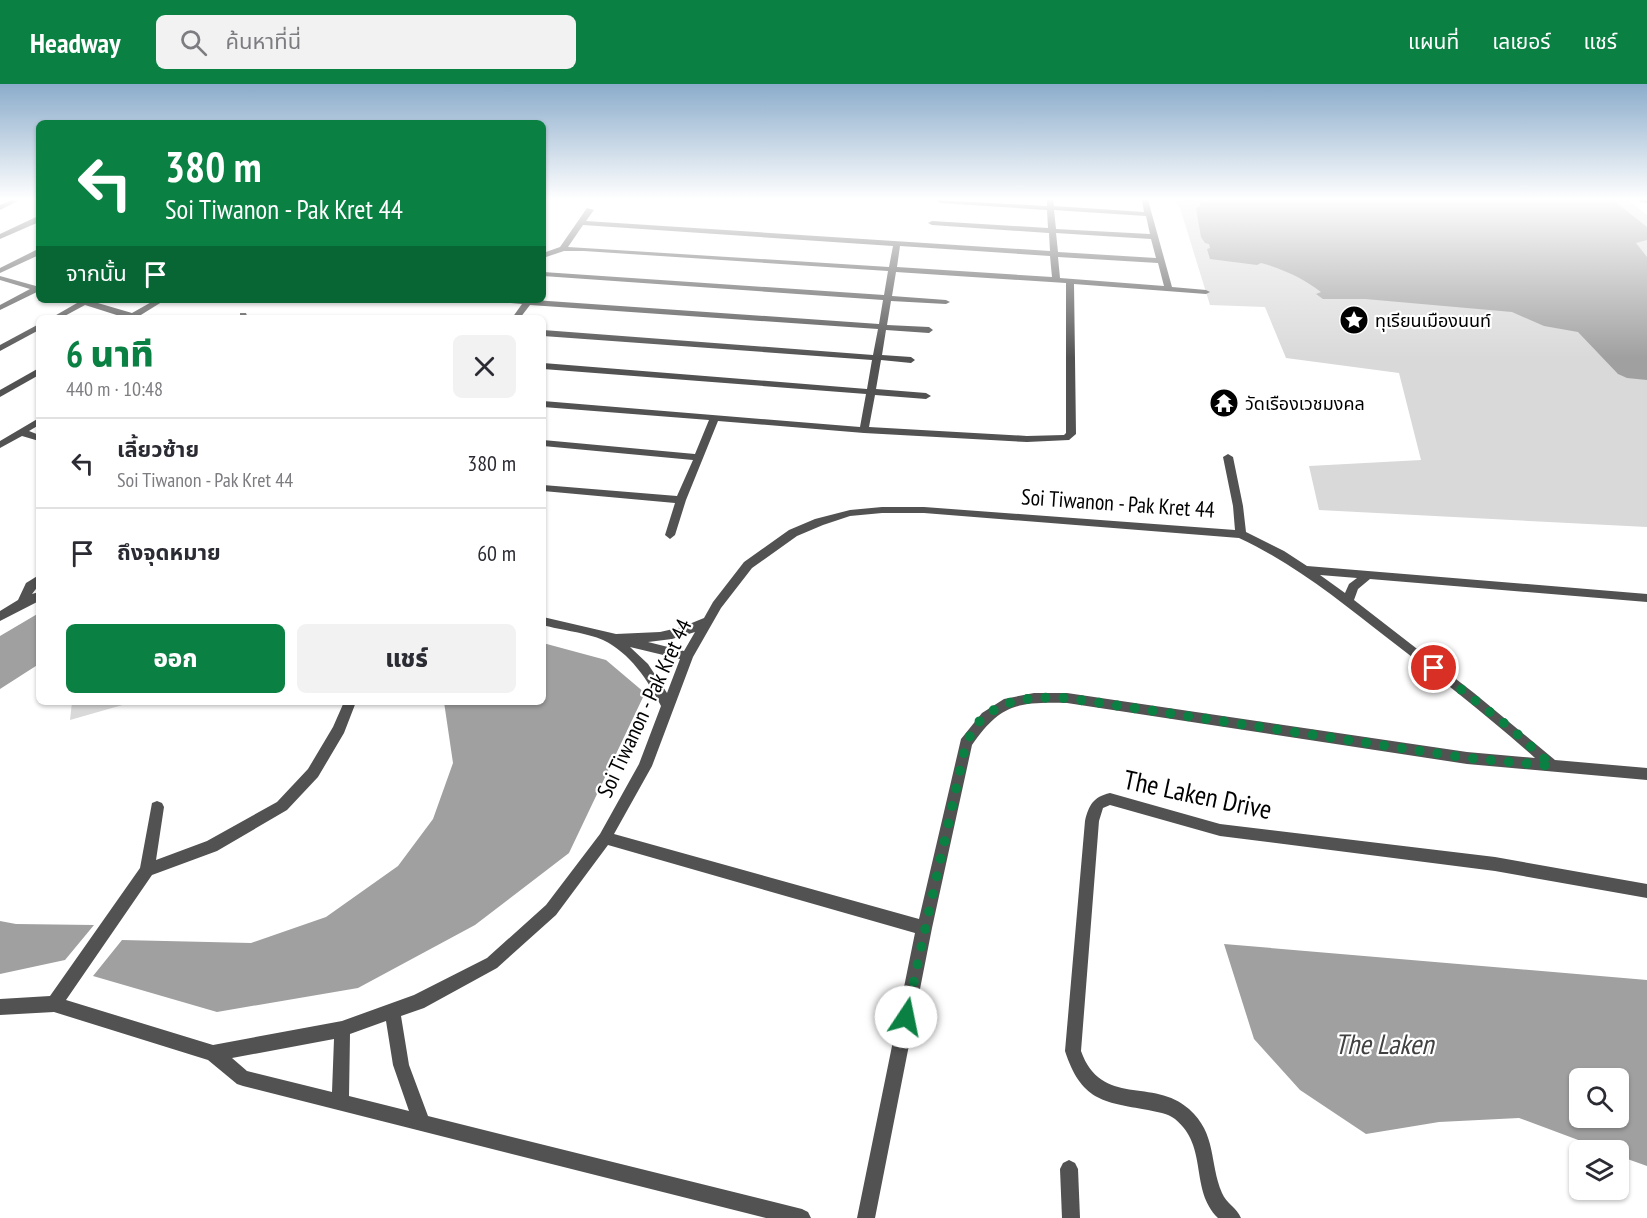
<!DOCTYPE html>
<html lang="th">
<meta charset="utf-8">
<style>
body{margin:0;font-family:"PT Sans Narrow","Noto Sans Thai",sans-serif;background:#f2f2f3;color:#2b2b33;height:100vh;display:flex;flex-direction:column;font-size:22px;white-space:nowrap}
*{box-sizing:border-box;margin:0}
p{font-size:20px;color:#7c7c81}
.icon{flex:none;width:33px;height:33px;fill:none;stroke:currentColor;stroke-width:2;stroke-linecap:round;stroke-linejoin:round}
.map{position:relative;flex:1;overflow:hidden}
.side{position:absolute;left:36px;top:231px;width:510px;height:390px;display:flex;flex-direction:column;background:#fff;border-radius:9px;box-shadow:0 2px 4px #0004}
.side>*{flex:none}
.top-card{position:absolute;left:36px;top:36px;width:510px;height:183px;border-radius:9px;box-shadow:0 2px 4px #0004;background:#0b8043;color:#fff;overflow:hidden}
.tools{position:absolute;left:1569px;top:984px;display:grid;gap:12px}
.tools a{display:grid;place-items:center;width:60px;height:60px;border-radius:9px;background:#fff;box-shadow:0 2px 4px #0004;font-size:30px}
.pin{position:absolute;display:grid;place-items:center;width:51px;height:51px;color:#fff;margin:-26px;border:3px solid #fff;border-radius:50%;box-shadow:0 2px 6px #0007}
.me{position:absolute;width:66px;margin:-33px;rotate:11deg;stroke-linejoin:round;filter:drop-shadow(0 0 4px #0008)}
.turn{display:flex;align-items:center;gap:21px;height:126px;padding:0 30px;font-size:27px}
.turn .icon{width:78px;height:78px;stroke-width:2.5}
.turn b{display:block;font-size:42px;line-height:51px}
.then{display:flex;align-items:center;height:57px;padding:0 30px;background:#0003;gap:12px;font-size:22px}
.round{display:grid;place-items:center;flex:none;width:63px;height:63px;border-radius:9px;background:#f2f2f3}
.summary{display:flex;align-items:center;justify-content:space-between;height:102px;padding:0 30px}
h1{font-size:36px;font-weight:800;line-height:45px;color:#0b8043}
.button{display:flex;gap:12px;margin-top:auto;padding:12px 30px}
.button a{flex:1;height:69px;border-radius:9px;background:#0b8043;color:#fff;font-size:24px;font-weight:800;line-height:69px;text-align:center}
.button a+a{background:#f2f2f3;color:#2b2b33}
ul{padding:0;list-style:none}
li{display:flex;align-items:center;gap:18px;height:90px;padding:0 30px;border-top:2px solid #e1e1e2}
li div{flex:1}
li b{display:block;font-size:22px}
li em{font-style:normal}
header{display:flex;align-items:center;gap:36px;box-sizing:border-box;height:84px;padding:0 30px;background:#0b8043;color:#fff}
header strong{font-size:28px}
nav{display:flex;gap:33px;margin-inline-start:auto;font-size:21px}
.search{width:420px;height:54px;background:#f2f2f3;display:flex;align-items:center;gap:15px;box-sizing:border-box;padding:0 21px;border-radius:9px;color:#7c7c81;font-size:22px}
.map>svg:first-child{display:block}
.green{fill:#d9d9d9}
.water{fill:#a0a0a0;fill-rule:evenodd}
.lines{fill:none;stroke-linecap:round;stroke-linejoin:round}
.minor{fill:#525252;fill-rule:evenodd}
.route{stroke:#0b8043;stroke-width:10;stroke-dasharray:0 18}
.labels{text-anchor:middle;dominant-baseline:central;stroke-width:4.5;stroke-linejoin:round;paint-order:stroke}
.far-poi-label{font-size:18px;fill:#000;stroke:#fff;text-anchor:start}
.street-label{font-size:22px;fill:#000;stroke:#fff}
.near-street-label{font-size:27px;fill:#000;stroke:#fff}
.near-water-label{font-size:28px;font-style:italic;fill:#414141;stroke:#fff}
</style>
<header>
<strong>Headway</strong>
<div class="search"><svg class="icon" aria-label="search" viewBox="0 0 24 24"><circle cx="10" cy="10" r="6"/><path d="M15 15l6 6"/></svg>ค้นหาที่นี่</div>
<nav><a>แผนที่</a><a>เลเยอร์</a><a>แชร์</a></nav>
</header>
<div class="map">
<svg width="1647" height="1134" viewBox="0 0 1647 1134">
<rect width="100%" height="100%" fill="#fff"/>
<!-- green -->
<g class="green">
<polygon points="1174,116 1628,116 1647,131 1647,443 1319,426 1309,382 1421,376 1399,289 1286,274 1265,223 1210,221 1180,124"/>
<polygon points="72,618 133,618 70,636"/>
</g>
<!-- water -->
<g class="water">
<path d="M1217,116H1613L1647,143V156L1636,159L1647,173V296L1627,294L1618,290L1578,248L1544,242L1512,228L1365,215H1323L1316,210L1321,208C1303,194 1283,185 1261,179L1257,181L1210,175L1207,165L1210,164L1209,160L1205,159L1201,153L1196,124L1200,122V119Z"/>
<polygon points="39,529 39,580 0,605 0,552"/>
<polygon points="543,559 606,576 645,609 569,769 475,841 358,904 217,928 93,892 122,856 251,859 326,833 398,782 433,735 453,679 444,618 543,618"/>
<polygon points="0,837 16,840 94,841 65,876 0,890"/>
<path d="M1224,860L1647,896V1082L1619,1072L1618,1066H1605L1519,1034L1439,1038L1366,1050L1300,1006L1254,955ZM1618,994V1034H1580V994Z"/>
</g>
<g class="lines">
<!-- minor -->
<g class="minor">
<polygon points="12,116 18,117 0,126 0,121"/>
<path d="M937,116L1047,122V116H1053L1054,122L1144,128L1142,116H1148L1172,203L1206,206L1210,208L1206,210L1074,200L1076,350L1069,356L1027,358L864,349L718,337L686,416L675,451L670,455L665,451L675,419L543,407V401L677,412L693,376L543,362V356L695,370L709,336L543,323V317L860,343L866,310L543,285V279L867,305L872,276L543,252V246L873,271L878,245L530,221L520,234H512L522,220L499,218L495,216H534L879,240L883,216L543,192V188L884,211L888,187L584,167H564L543,174V169L560,163L587,124L594,126L586,137L1050,167L1049,149L932,141L928,139L932,137L1048,144L1047,126L940,119L938,118ZM1054,126L1146,132L1150,150L1056,145ZM583,141L893,162L889,183L568,163ZM1056,149L1151,155L1156,174L1058,168ZM900,162L1050,172L1052,193L897,183ZM1058,173L1158,179L1164,202L1060,194ZM896,188L1066,199V349L1064,351L1027,352L869,343L875,311L926,315L931,312L926,309L876,305L881,276L911,279L915,276L911,273L882,271L886,246L929,249L933,246L929,243L887,241L891,217L946,220L950,218L946,216L892,212Z"/>
<polygon points="1639,116 1647,116 1647,119 1640,118"/>
<polygon points="36,133 39,133 39,138 0,155 0,150"/>
<polygon points="36,166 39,166 39,171 0,189 0,184"/>
<polygon points="0,192 36,202 39,201 39,207 0,226 0,221 30,205 0,196"/>
<polygon points="73,216 92,216 91,217 132,229 155,216 165,216 136,234 126,234 85,221 61,234 51,234 77,219"/>
<polygon points="240,229 246,229 248,234 240,234"/>
<polygon points="39,240 39,246 0,267 0,261"/>
<polygon points="39,284 39,291 0,313 0,306"/>
<polygon points="39,334 39,341 29,347 39,351 39,357 22,352 0,364 0,357"/>
<path d="M1228,370L1233,373L1243,422L1246,448L1284,467L1307,482L1647,510V518L1370,495L1358,505L1354,516L1474,609L1555,676L1647,684V696L1467,680L1067,619C1019,618 1001,619 972,661L932,844L875,1134H857L915,849L608,761L556,831L497,884L424,924L401,932L409,981L428,1032L802,1125L808,1128L811,1134H766L243,1002L237,1000L208,976L54,928L0,931V915L50,912L140,784L152,719L157,717L162,719L164,723L156,776L207,757L277,718L308,685L333,643L344,618H356L344,649L318,693L287,726L217,767L152,791L66,916L213,961L342,937L414,911L487,874L546,821L600,750L639,680L661,622C648,596 630,569 603,556C588,549 560,546 543,541V533L616,550L660,548L682,543L704,534L713,518L744,478L789,446L815,435L850,426L882,423H924L1235,446L1233,422L1223,373ZM882,429H924L1239,454C1295,480 1341,518 1390,556C1439,594 1488,632 1535,674L1467,668L1067,609H1034L1004,615L982,629L961,655L919,835L614,750L652,682L693,573L721,524L752,484L797,452L823,441L850,432ZM1320,491L1357,494L1349,500L1345,509ZM695,548L684,567L648,558L672,555ZM630,563L680,575L667,609L648,580ZM386,937L393,981L409,1027L349,1012L350,950ZM334,955L332,1008L247,987L232,974Z"/>
<polygon points="39,491 39,501 32,510 39,508 39,517 0,537 0,527 18,516 26,499"/>
<path d="M1110,709L1220,740L1495,773L1647,800V814L1495,787L1220,752L1110,721L1103,724L1099,737L1081,967C1101,1024 1154,993 1189,1025C1217,1050 1209,1078 1222,1109C1226,1119 1237,1124 1241,1134H1218C1189,1105 1209,1063 1175,1035C1167,1029 1157,1028 1148,1026C1102,1018 1081,1016 1065,967L1085,737C1089,721 1093,713 1110,709Z"/>
<polygon points="1069,1076 1075,1079 1078,1085 1080,1134 1062,1134 1060,1085 1063,1079"/>
</g>
</g>
<!-- sky -->
<linearGradient id="sky" x2="0" y2="1"><stop stop-color="#8baccb"/><stop offset="0.42" stop-color="#fff"/><stop offset="1" stop-color="#fff" stop-opacity="0"/></linearGradient>
<rect width="1647" height="274" fill="url(#sky)"/>
<g class="lines">
<!-- route -->
<path class="route" d="M906,933L966,659C971,651 975,641 982,635C1006,613 1036,613 1067,614L1467,674L1552,682L1515,648L1434,584"/>
</g>
<!-- icons -->
<defs>
<g id="sight-disc" transform="scale(1.5)"><circle r="9.5" fill="#000" stroke="#fff"/><path d="M0-6L1.8-2.2L6-1.7L2.9 1.2L3.7 5.4L0 3.3L-3.7 5.4L-2.9 1.2L-6-1.7L-1.8-2.2Z" fill="#fff"/></g>
<g id="temple-disc" transform="scale(1.5)"><circle r="9.5" fill="#000" stroke="#fff"/><path d="M0-6L5-2H3V0L6.5 2.5H4V6H1.5V3h-3V6H-4V2.5H-6.5L-3 0V-2H-5Z" fill="#fff"/></g>
</defs>
<g fill-rule="evenodd">
<use href="#sight-disc" x="1354" y="236"/>
<use href="#temple-disc" x="1224" y="319"/>
</g>
<g class="labels">
<!-- far-poi labels -->
<g class="far-poi-label">
<text x="1375" y="236">ทุเรียนเมืองนนท์</text>
<text x="1245" y="319">วัดเรืองเวชมงคล</text>
</g>
<!-- street labels -->
<g class="street-label">
<text transform="translate(1118 419) rotate(4)">Soi Tiwanon - Pak Kret 44</text>
<text transform="translate(644 624) rotate(-65)">Soi Tiwanon - Pak Kret 44</text>
</g>
<!-- near-street labels -->
<g class="near-street-label">
<text transform="translate(1198 710) rotate(12)">The Laken Drive</text>
</g>
<!-- near-water labels -->
<g class="near-water-label">
<text x="1384" y="959">The Laken</text>
</g>
</g>
</svg>
<div class="tools">
<a><svg class="icon" aria-label="search" viewBox="0 0 24 24"><circle cx="10" cy="10" r="6"/><path d="M15 15l6 6"/></svg></a>
<a><svg class="icon" aria-label="layers" viewBox="0 0 24 24"><path d="M12 4l9 5-9 5-9-5zM3 14l9 5 9-5"/></svg></a>
</div>
<div class="pin" style="left:1434px;top:584px;background:#d93025"><svg class="icon" aria-label="arrive" viewBox="0 0 24 24"><path d="M6 21V4h12l-3 4 3 4H6"/></svg></div>
<svg class="me" style="left:906px;top:933px" viewBox="-20 -20 40 40"><circle r="19" fill="#fff"/><path d="M0-13L10 11 0 6-10 11z" fill="#0b8043"/></svg>
<div class="top-card">
<div class="turn"><svg class="icon" aria-label="left" viewBox="0 0 24 24"><path d="M17 20v-9H6M10 6l-5 5 5 5"/></svg><div><b>380 m</b>Soi Tiwanon - Pak Kret 44</div></div>
<div class="then">จากนั้น<svg class="icon" aria-label="arrive" viewBox="0 0 24 24"><path d="M6 21V4h12l-3 4 3 4H6"/></svg></div>
</div>
<section class="side">
<div class="summary"><div><h1>6 นาที</h1><p>440 m · 10:48</p></div><a class="round"><svg class="icon" aria-label="close" viewBox="0 0 24 24"><path d="M6 6l12 12M18 6L6 18"/></svg></a></div>
<ul>
<li><svg class="icon" aria-label="left" viewBox="0 0 24 24"><path d="M17 20v-9H6M10 6l-5 5 5 5"/></svg><div><b>เลี้ยวซ้าย</b><p>Soi Tiwanon - Pak Kret 44</p></div><em>380 m</em></li>
<li><svg class="icon" aria-label="arrive" viewBox="0 0 24 24"><path d="M6 21V4h12l-3 4 3 4H6"/></svg><div><b>ถึงจุดหมาย</b></div><em>60 m</em></li>
</ul>
<div class="button"><a>ออก</a><a>แชร์</a></div>
</section>
</div>
